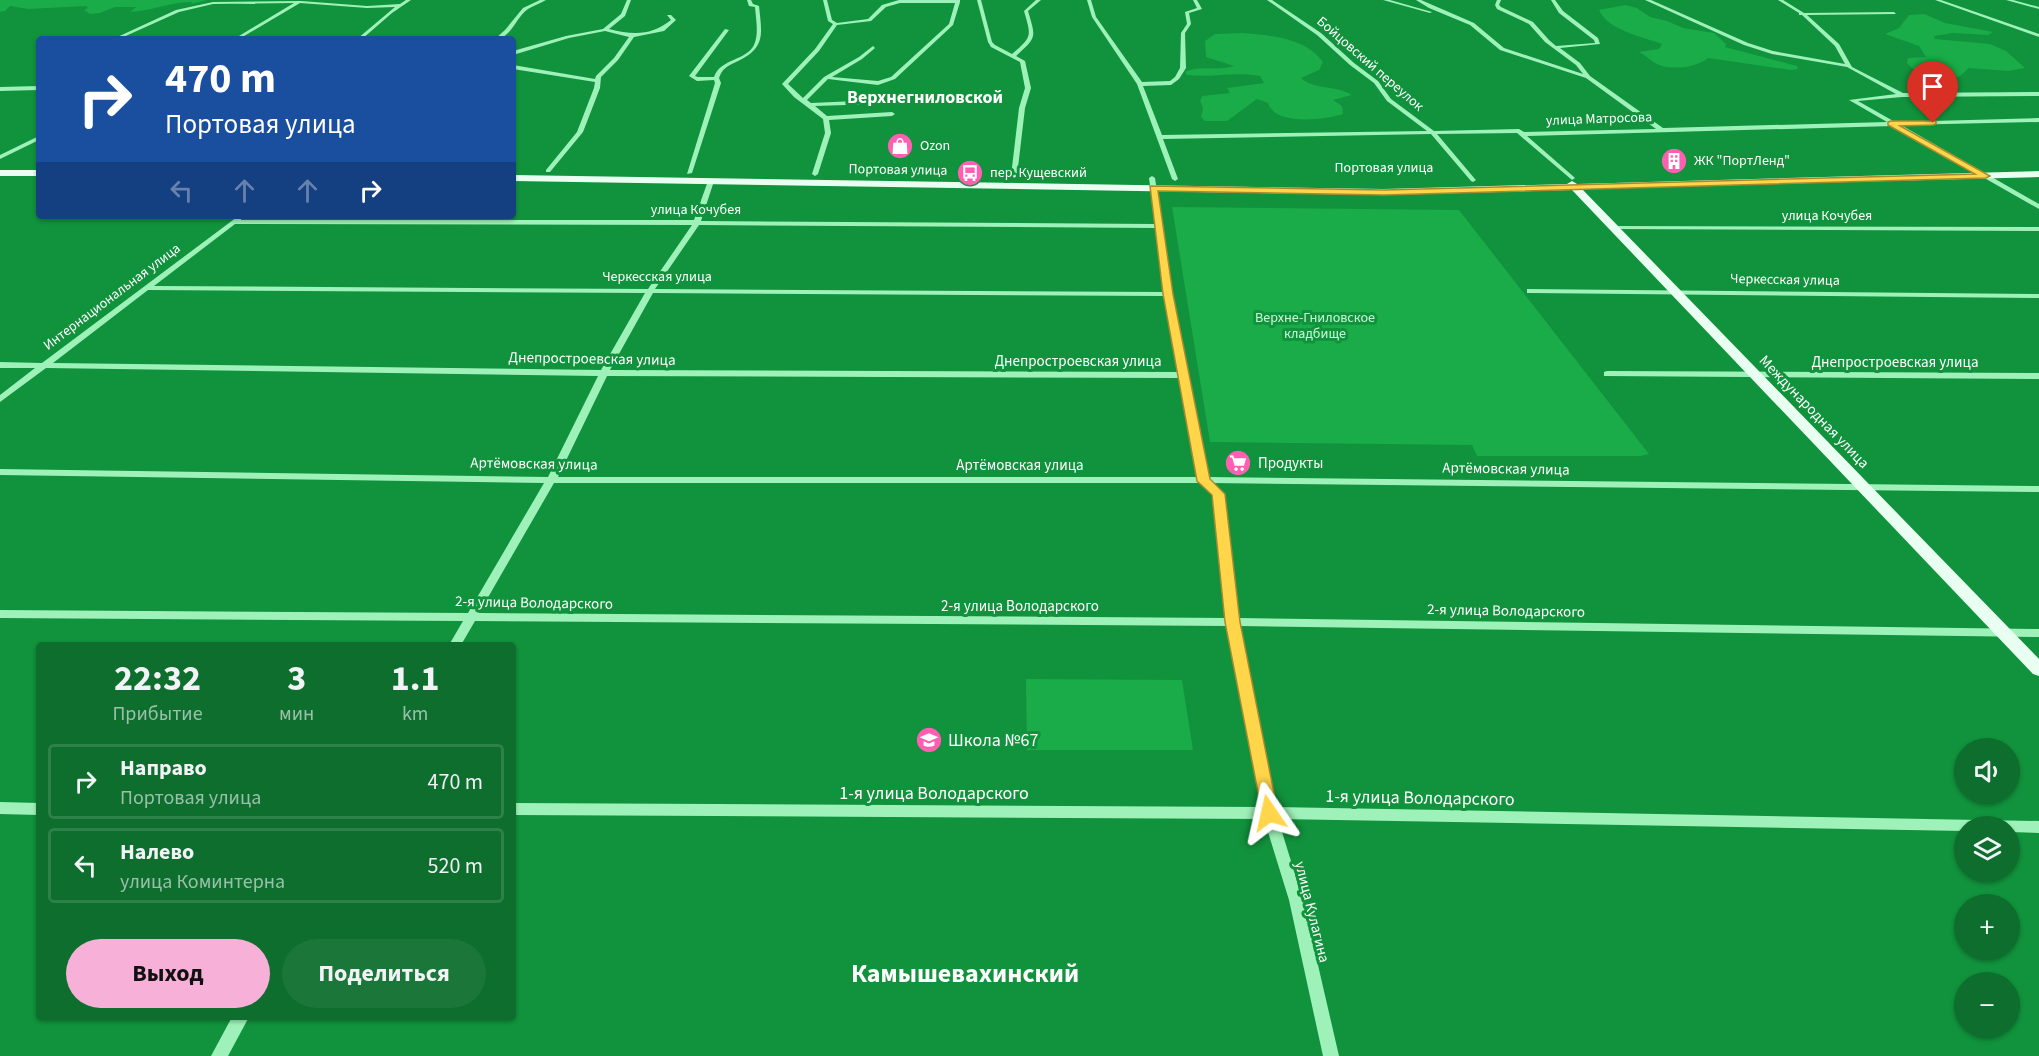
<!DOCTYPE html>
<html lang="ru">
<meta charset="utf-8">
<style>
body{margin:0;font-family:"Source Sans 3",sans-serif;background:#1b7639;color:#f1f3f6;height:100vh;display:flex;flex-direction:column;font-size:22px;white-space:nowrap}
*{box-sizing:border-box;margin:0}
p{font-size:20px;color:#9ac0aa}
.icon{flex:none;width:33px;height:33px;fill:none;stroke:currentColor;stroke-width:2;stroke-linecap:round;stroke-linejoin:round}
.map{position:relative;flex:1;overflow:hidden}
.details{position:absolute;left:36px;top:642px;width:480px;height:378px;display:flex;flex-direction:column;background:#0d6e2d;border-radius:6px;box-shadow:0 2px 4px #0004}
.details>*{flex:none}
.guide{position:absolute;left:36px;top:36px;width:480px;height:183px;border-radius:6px;box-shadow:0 2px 4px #0004;background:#1a4fa0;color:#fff;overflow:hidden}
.buttons{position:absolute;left:1954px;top:738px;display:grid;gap:12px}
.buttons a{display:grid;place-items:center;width:66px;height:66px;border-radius:50%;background:#0d6e2d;box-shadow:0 2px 4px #0004;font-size:30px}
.pin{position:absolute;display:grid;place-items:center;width:51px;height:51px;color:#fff;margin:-62px -26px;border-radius:50% 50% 50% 0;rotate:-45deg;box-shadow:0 0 6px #0007}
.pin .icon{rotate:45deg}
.me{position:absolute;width:66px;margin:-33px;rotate:349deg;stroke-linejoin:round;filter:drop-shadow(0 0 4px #0008)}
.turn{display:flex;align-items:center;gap:21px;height:126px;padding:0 30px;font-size:27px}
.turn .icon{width:78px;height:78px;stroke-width:2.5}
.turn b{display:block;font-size:42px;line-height:51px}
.lanes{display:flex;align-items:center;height:57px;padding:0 30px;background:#0003;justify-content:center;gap:30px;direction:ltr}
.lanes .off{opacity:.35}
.eta{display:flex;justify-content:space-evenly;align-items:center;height:102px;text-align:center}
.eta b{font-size:36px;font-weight:700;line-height:42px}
.primary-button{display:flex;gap:12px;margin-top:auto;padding:12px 30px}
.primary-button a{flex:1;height:69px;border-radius:36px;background:#f7b0d7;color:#111;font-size:24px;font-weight:700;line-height:69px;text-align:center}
.primary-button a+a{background:#1b7639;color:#f1f3f6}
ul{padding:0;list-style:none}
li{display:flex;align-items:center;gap:18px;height:75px;margin:0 12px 9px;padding:0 18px;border:3px solid #2d8149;border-radius:6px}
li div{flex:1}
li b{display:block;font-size:22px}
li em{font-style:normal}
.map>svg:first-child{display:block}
.green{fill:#19ac48}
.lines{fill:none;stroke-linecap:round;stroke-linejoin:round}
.minor{fill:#9ef2b9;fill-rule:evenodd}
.major{fill:#e9fff1;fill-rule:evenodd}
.route{fill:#ffd54a;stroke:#a68a30;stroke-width:1.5}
.labels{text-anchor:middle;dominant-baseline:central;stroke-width:6;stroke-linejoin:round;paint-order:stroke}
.far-street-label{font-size:14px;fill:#fff;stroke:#11923c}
.far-poi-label{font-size:14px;fill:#fff;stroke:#11923c;text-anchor:start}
.far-park-label{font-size:14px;fill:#c5fdd7;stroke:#11923c}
.street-label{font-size:15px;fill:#fff;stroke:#11923c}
.poi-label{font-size:15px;fill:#fff;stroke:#11923c;text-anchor:start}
.far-district-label{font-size:18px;font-weight:bold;fill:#fff;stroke:#11923c}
.near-poi-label{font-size:18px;fill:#fff;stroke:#11923c;text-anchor:start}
.near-street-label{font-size:18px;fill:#fff;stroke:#11923c}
.near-district-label{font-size:26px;font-weight:bold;fill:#fff;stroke:#11923c}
</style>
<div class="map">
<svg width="2039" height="1056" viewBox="0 0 2039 1056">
<rect width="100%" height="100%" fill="#11923c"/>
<!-- green -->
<g class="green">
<path d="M0,0H207L191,4L192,2C170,2 151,11 130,12L136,7H115L100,13L90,14L84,10L88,8L86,6L28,9L10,6L5,11L0,12Z"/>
<path d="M1625,5L1637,8L1650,17L1667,21L1683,28L1714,33L1726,44L1725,47L1797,66L1798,69L1791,70L1708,58C1697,68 1668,71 1655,63C1650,60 1645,55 1639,52L1659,49L1662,44C1643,37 1607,30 1599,10Z"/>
<path d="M1924,14L1945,23L1993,32L1988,35L1953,33L1934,36L1935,39L1990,44L2006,51L2025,68L2008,71L1969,68C1965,70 1963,75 1958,77C1943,82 1917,76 1907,63L1908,58L1926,57L1919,46L1885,34L1899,28L1909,15Z"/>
<path d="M1242,33C1270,35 1306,38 1323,62L1319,70L1301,78C1314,90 1336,85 1352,95L1333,100L1342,106L1343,114C1325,120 1274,126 1268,103L1257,99L1227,121H1205L1201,117L1203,108L1200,101L1202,96L1230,93L1227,88L1264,83L1260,76C1234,71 1212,78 1187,75L1185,72C1200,65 1218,71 1234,66L1206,57L1205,41L1215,34Z"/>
<polygon points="1172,207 1459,210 1649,454 1641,456 1477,456 1472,445 1210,442"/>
<polygon points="1026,679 1182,680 1193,750 1027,750"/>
</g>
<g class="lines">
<!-- minor -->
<g class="minor">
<polygon points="406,0 411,0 392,13 362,39 357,39 395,7 367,8 300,3 239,39 234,39 294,3 213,4 179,12 119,39 113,39 176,10 213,2 301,1 367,6 400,4"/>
<path d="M540,0H546C541,3 533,6 528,9C516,17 511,39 495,39L505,30L523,8Z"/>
<path d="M627,0H631L625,16L609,29C633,35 651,36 671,20L667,15H671L676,20L664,31L634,37L618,60L601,77L600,88L583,132L550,172H546V170L577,132L594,88L595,82L513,69V65L595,79L596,76L614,58L629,37L605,31L569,38L513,55V51L566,36L603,29L621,14Z"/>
<path d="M747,0H751L753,4L759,6C762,35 766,48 736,62C727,66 722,69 719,78L721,83L692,173L687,174L715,83L714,80L697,81L689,76L725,29L729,30L695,76L698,77H714C721,58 746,61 754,45C759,34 756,19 755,7L749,6Z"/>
<path d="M823,0H827L832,20L837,23L868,19L882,5L899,0H960V2L953,25L895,79L878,85L828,79L807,100L811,103L878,100L881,102L878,104L815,106L827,116L892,112L895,114L892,116L829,120L831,133L818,174L815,176L812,174L825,133L823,119L794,97L782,84L815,49L833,24L828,21ZM900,3H955L949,24L891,77L878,81L832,77L862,59L875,48L873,46L859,57L824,77L803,98L788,84L819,51L837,25L871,21L886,7Z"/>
<path d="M977,0H981L992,42L995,45L1012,54C1033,36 1031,36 1024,11L1036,0H1041L1028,11C1036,38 1037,37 1016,56L1025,61L1031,88L1025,108L1017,176L1014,178L1011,176L1019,108L1025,88L1020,62L991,47L988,42Z"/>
<polygon points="1087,0 1091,0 1096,17 1142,82 1170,81 1175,77 1180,68 1181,33 1187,24 1185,12 1197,8 1193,0 1197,0 1202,9 1189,13 1191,24 1185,33 1186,68 1179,79 1171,85 1143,86 1162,135 1427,131 1387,101 1374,83 1350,65 1317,35 1267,0 1272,0 1321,33 1354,63 1378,81 1391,99 1434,131 1519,129 1524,132 1656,129 1586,78 1500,50 1470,25 1429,8 1416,0 1421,0 1474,23 1504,48 1583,74 1576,65 1545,42 1529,24 1497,9 1495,5 1497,0 1501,0 1499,5 1501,7 1533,22 1549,40 1556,46 1595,43 1594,40 1559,13 1551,0 1555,0 1563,11 1598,38 1600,44 1560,48 1580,63 1590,76 1663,128 1887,122 1849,100 1896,94 1847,67 1772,54 1744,45 1645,0 1651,0 1748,43 1773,51 1845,64 1835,46 1802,15 1799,15 1799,13 1778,0 1783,0 1804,13 1894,12 1896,14 1807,15 1839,44 1852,67 1903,93 2039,92 2039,96 1902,97 1858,101 1895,122 2039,118 2039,122 1901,125 2039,204 2039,209 1893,126 1527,136 1574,177 1575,178 1572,180 1517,133 1437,134 1475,179 1476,180 1473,182 1471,181 1431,134 1163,139 1178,179 1175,181 1172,179 1137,84 1092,17"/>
<polygon points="1383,0 1390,0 1432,12 1430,13"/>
<polygon points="1935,0 1941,0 2039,34 2039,37"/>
<polygon points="2006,0 2013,0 2039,7 2039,9"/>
<polygon points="39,86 39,90 0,91 0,87"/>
<polygon points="39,136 39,140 0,159 0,155"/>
<path d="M1152,176L1155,178L1172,294L1208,477L2039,486V492L1212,483L1223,494L1238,618L2039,629V637L1240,626L1275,807L2039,821V833L2010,832V826H1965V831L1278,819L1303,900L1339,1056H1323L1289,900L1264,819L513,815V803L1261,807L1228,626L475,621L461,645H449L463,621L0,618V610L468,613L544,483L0,475V469L548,477L598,376L46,368L0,402V395L35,368H0V362L42,363L237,217H241V220H694L708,181L711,179L714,181L701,221L1155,224L1149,178ZM235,224L692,225L648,289L154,286ZM699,225L1155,228L1164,292L655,289ZM148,290L645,293L601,370L53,363ZM653,293L1165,296L1179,372L610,370ZM607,376L1180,378L1198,477H558ZM554,483H1200L1213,495L1227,618L479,613Z"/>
<polygon points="1614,226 2039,227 2039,231 1612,229 1610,228"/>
<polygon points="1527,289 2039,294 2039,298 1530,293 1527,293"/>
<polygon points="1607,371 2039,373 2039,379 1604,376 1604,372"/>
<polygon points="0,802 39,803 39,815 0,814"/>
<polygon points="232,1017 249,1017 228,1056 211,1056"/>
</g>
<!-- major -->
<g class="major">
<rect x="0" y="170" width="39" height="6"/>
<polygon points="2039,171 2039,177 1582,189 2039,659 2039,676 2033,674 1572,190 1384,195 513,181 513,175 1384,189 1567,184 1572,181 1577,184"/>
</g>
</g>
<!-- route -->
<polygon class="route" points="1891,121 1936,121 1936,124 1933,125 1900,126 1990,176 1986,178 1384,195 1158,191 1173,294 1210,479 1225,494 1240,622 1278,813 1275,818 1269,820 1263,818 1225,622 1212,495 1197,481 1163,294 1150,186 1384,190 1975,174 1888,125 1888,122"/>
<!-- icons -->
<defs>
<g id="shop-disc" transform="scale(1.35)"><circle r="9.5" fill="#ff5fb2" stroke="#11923c"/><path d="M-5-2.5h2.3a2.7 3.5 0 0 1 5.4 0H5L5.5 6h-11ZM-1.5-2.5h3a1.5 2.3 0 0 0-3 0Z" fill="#fff"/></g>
<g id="building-disc" transform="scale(1.35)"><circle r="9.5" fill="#ff5fb2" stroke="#11923c"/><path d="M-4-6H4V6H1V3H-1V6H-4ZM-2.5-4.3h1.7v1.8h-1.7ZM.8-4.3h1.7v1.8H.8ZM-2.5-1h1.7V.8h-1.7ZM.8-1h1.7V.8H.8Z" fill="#fff"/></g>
<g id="bus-disc" transform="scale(1.35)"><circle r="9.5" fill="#ff5fb2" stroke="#11923c"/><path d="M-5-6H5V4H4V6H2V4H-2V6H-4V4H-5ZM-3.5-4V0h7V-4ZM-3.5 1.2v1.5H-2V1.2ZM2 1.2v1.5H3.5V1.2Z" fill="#fff"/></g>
<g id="supermarket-disc" transform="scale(1.35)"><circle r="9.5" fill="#ff5fb2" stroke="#11923c"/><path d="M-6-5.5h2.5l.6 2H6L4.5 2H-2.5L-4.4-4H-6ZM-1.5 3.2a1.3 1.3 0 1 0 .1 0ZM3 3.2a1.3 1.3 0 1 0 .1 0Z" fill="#fff"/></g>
<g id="school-disc" transform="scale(1.35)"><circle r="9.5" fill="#ff5fb2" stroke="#11923c"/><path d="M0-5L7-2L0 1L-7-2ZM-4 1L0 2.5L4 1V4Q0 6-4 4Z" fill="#fff"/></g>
</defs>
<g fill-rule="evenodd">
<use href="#shop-disc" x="900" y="146"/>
<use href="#building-disc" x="1674" y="161"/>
<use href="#bus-disc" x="970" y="173"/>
<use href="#supermarket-disc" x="1238" y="463"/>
<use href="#school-disc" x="929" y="740"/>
</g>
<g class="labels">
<!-- far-street labels -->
<g class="far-street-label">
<text transform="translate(1370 64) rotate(41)">Бойцовский переулок</text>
<text transform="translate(1599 119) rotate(-2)">улица Матросова</text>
<text x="1384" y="168">Портовая улица</text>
<text transform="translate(898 170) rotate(1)">Портовая улица</text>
<text x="696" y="210">улица Кочубея</text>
<text x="1827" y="216">улица Кочубея</text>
<text x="657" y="277">Черкесская улица</text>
<text transform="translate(1785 280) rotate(1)">Черкесская улица</text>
<text transform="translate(112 297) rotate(-37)">Интернациональная улица</text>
</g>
<!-- far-poi labels -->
<g class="far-poi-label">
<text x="920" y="146">Ozon</text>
<text x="1694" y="161">ЖК "ПортЛенд"</text>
<text x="990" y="173">пер. Кущевский</text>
</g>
<!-- far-park labels -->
<g class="far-park-label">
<text x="1315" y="318">Верхне-Гниловское<tspan x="1315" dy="16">кладбище</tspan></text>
</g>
<!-- street labels -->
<g class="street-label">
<text transform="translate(592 359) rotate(1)">Днепростроевская улица</text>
<text x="1078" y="361">Днепростроевская улица</text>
<text x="1895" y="362">Днепростроевская улица</text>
<text transform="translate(1814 412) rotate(46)">Международная улица</text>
<text transform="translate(534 464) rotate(1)">Артёмовская улица</text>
<text x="1020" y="465">Артёмовская улица</text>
<text transform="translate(1506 469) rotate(1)">Артёмовская улица</text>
<text transform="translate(534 603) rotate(1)">2-я улица Володарского</text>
<text x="1020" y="606">2-я улица Володарского</text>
<text transform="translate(1506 611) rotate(1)">2-я улица Володарского</text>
<text transform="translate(1312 912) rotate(76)">улица Кулагина</text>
</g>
<!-- poi labels -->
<g class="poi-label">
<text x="1258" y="463">Продукты</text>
</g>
<!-- far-district labels -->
<g class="far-district-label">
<text x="925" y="97">Верхнегниловской</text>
</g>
<!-- near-poi labels -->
<g class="near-poi-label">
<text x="948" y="740">Школа №67</text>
</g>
<!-- near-street labels -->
<g class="near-street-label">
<text x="934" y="793">1-я улица Володарского</text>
<text transform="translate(1420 798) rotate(1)">1-я улица Володарского</text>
</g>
<!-- near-district labels -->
<g class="near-district-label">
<text x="965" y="973">Камышевахинский</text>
</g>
</g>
</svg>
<div class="buttons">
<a><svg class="icon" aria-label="sound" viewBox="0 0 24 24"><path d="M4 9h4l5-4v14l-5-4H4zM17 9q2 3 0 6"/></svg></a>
<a><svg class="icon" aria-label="layers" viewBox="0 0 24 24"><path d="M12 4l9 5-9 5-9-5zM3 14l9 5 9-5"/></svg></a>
<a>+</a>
<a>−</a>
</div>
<div class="pin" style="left:1933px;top:123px;background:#d93025"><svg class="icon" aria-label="arrive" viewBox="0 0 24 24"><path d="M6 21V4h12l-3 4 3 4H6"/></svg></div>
<svg class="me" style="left:1269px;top:813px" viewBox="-20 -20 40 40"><path d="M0-17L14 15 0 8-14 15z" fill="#ffd54a" stroke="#fff" stroke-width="4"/></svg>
<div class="guide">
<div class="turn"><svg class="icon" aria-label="right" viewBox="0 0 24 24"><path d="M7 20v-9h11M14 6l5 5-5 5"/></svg><div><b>470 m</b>Портовая улица</div></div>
<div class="lanes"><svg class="icon off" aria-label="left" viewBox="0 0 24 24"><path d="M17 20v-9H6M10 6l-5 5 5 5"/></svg><svg class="icon off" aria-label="ahead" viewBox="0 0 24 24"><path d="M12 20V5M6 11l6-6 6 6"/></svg><svg class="icon off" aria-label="ahead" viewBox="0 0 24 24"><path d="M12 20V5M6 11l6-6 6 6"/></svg><svg class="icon" aria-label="right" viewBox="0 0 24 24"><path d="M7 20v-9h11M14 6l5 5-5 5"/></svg></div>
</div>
<section class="details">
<div class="eta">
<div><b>22:32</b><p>Прибытие</p></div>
<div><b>3</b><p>мин</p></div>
<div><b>1.1</b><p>km</p></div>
</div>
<ul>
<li><svg class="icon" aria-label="right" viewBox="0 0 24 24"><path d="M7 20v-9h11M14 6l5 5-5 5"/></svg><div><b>Направо</b><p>Портовая улица</p></div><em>470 m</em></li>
<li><svg class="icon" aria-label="left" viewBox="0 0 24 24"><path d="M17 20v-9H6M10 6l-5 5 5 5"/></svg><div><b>Налево</b><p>улица Коминтерна</p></div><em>520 m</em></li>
</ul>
<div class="primary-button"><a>Выход</a><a>Поделиться</a></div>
</section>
</div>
